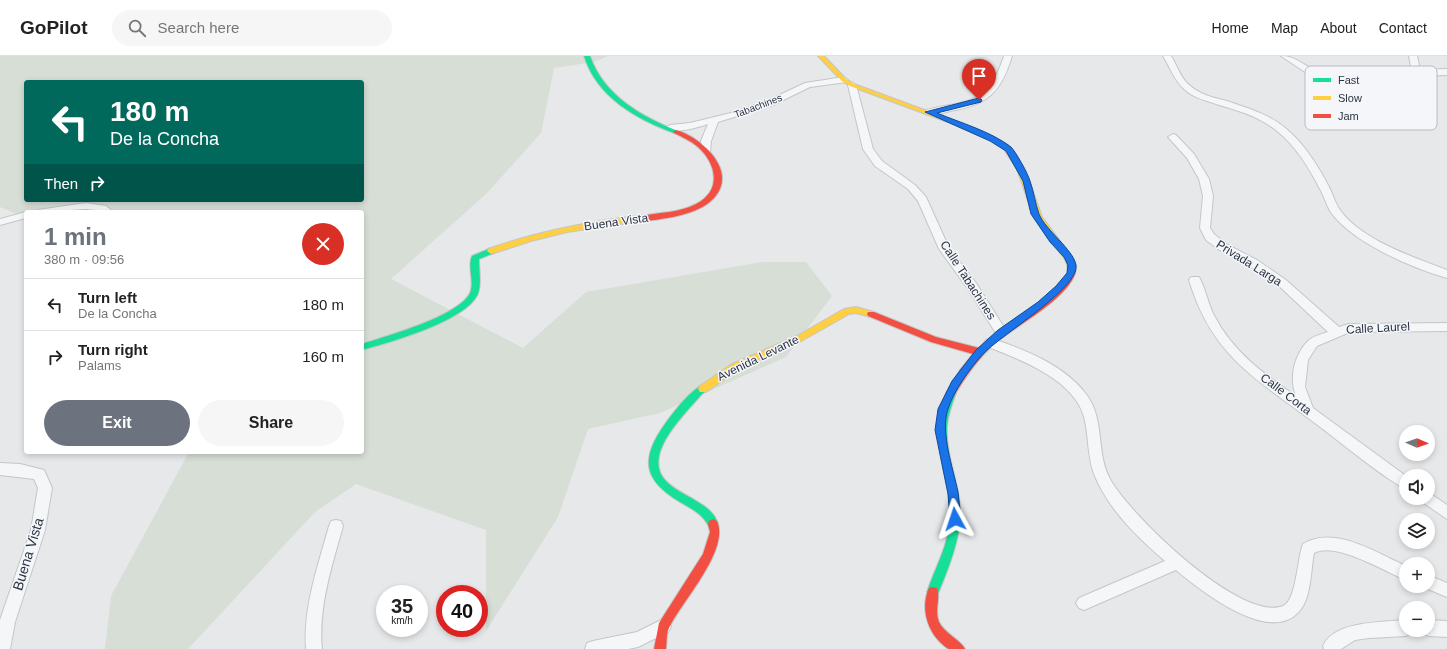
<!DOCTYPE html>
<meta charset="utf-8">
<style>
body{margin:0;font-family:Helvetica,sans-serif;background:#f6f6f6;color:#222;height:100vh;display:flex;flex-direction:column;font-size:15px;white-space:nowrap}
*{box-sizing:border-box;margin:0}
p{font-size:13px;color:#767676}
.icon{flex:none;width:22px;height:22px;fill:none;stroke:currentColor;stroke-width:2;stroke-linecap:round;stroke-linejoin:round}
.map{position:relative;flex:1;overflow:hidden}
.panel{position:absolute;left:24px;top:154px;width:340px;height:244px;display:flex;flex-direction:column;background:#fff;border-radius:4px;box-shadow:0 2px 6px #0003}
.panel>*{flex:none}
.hud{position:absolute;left:24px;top:24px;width:340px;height:122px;border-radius:4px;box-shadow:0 2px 6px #0003;background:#00695c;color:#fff;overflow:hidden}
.needle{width:26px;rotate:92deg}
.controls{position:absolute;left:1399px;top:369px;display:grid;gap:8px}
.controls a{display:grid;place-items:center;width:36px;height:36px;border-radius:50%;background:#fff;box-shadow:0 2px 6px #0003;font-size:20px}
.speed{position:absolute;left:376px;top:529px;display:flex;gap:8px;font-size:20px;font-weight:700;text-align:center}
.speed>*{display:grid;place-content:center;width:52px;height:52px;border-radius:50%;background:#fff;box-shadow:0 2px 6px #0003;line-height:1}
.speed small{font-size:10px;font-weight:400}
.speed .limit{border:6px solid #d22;background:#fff;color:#111}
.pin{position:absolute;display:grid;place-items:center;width:34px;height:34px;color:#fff;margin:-41px -17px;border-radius:50% 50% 50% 0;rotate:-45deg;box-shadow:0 0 4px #0007}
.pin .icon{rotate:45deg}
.me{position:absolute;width:44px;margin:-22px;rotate:355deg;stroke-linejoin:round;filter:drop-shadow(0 0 3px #0008)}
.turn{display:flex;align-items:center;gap:14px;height:84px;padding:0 20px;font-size:18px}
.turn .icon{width:52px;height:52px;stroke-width:2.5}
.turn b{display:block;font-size:28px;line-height:34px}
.then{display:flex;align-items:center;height:38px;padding:0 20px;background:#0003;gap:8px;font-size:15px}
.round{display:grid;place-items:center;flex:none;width:42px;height:42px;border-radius:21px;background:#f6f6f6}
.head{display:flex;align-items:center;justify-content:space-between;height:68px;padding:0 20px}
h1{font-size:24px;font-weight:700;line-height:30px;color:#6c737f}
.button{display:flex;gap:8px;margin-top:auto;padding:8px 20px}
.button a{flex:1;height:46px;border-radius:24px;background:#6c737f;color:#fff;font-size:16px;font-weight:700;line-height:46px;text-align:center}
.button a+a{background:#f6f6f6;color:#222}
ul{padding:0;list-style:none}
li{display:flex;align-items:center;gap:12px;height:52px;padding:0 20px;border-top:1px solid #e0e0e0}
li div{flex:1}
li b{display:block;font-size:15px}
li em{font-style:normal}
header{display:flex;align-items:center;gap:24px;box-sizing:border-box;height:56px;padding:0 20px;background:#fff;border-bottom:1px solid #e0e0e0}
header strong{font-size:19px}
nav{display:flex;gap:22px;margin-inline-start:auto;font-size:14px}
.search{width:280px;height:36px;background:#f6f6f6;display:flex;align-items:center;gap:10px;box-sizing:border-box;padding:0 14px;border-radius:22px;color:#767676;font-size:15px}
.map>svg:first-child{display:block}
.green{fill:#d6ded6;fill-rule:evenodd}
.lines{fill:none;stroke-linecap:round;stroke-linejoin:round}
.street-casing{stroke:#c4c6c8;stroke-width:2}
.fast-casing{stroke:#c4c6c8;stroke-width:2}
.slow-casing{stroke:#c4c6c8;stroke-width:2}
.jam-casing{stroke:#c4c6c8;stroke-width:2}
.street{fill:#f5f6f7;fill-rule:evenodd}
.fast{fill:#16e098;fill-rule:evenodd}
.slow{fill:#ffcf43;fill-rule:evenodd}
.jam{fill:#f24e42;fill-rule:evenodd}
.route{fill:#1a73e8;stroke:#114b97}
.labels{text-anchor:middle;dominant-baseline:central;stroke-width:3;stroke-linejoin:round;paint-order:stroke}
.far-street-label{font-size:10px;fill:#2b3445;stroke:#f4f6f9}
.street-label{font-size:12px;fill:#2b3445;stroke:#f4f6f9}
.near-street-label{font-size:14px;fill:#2b3445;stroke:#f4f6f9}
.key{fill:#f4f6f9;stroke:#b8bcc3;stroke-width:1}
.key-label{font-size:11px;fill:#2b3445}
</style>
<header>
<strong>GoPilot</strong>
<div class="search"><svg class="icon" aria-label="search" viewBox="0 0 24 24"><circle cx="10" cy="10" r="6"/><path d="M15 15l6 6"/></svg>Search here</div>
<nav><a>Home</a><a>Map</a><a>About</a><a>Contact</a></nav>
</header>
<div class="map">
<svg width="1447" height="593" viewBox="0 0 1447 593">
<rect width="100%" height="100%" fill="#e6e8ea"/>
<!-- green -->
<path class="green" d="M0,0H608L594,6L554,12L541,77L487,137L391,223L523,292L586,236L763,206H806L832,240L786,301L660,357L588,373L558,461L486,575V474L356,428L315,456L188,593H105L111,540L189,396H362V156H26V162L0,151ZM26,26H362V144H26Z"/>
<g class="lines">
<!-- street casing -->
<g class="street-casing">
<g id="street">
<path d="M1004,0H1012C1001,36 988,49 950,55C943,57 933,60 926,58V54C970,43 987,51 1004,0Z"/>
<path d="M1163,0H1171C1177,9 1180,21 1188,28C1198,38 1214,42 1227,45C1247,52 1268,58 1284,71C1303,86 1317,108 1328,129C1332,136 1334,144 1338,151C1358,183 1413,201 1447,214V222C1412,212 1351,186 1330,155C1326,148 1324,140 1320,133C1309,112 1296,90 1277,75C1260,61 1240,55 1219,49C1208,45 1193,42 1184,33C1174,24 1170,11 1163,0Z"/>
<path d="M1281,0C1295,0 1302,8 1314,14C1350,32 1375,26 1412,16L1409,0H1417L1420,14L1447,13V19L1416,20L1378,31L1351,32L1337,29L1308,18Z"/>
<path d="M844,21L848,24L847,26L810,31L773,49L718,66L711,85L710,97H704L701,85L708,68C699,71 673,79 665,72L670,69L690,67L731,57L767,45L805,27Z"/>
<polygon points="852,26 856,29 873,93 882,105 915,129 926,141 949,192 976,227 1007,276 1005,279 997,279 968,233 939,193 918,145 908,133 875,110 863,93 848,29"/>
<path d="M1173,78L1176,79L1194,98L1209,123L1213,140L1210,172L1214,178L1226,188L1257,204L1286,224L1339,271L1349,268L1447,267V275L1350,276L1317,290L1308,304L1305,331L1313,352L1406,420V434L1389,423C1360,403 1333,380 1304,359C1248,318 1210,294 1189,224L1191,221H1199C1206,233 1208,249 1215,261C1233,296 1265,319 1296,340C1289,322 1294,299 1308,285C1313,280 1322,278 1328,276L1279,230L1249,210L1218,193L1206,184L1200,172L1203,140L1199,123L1187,102L1168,81Z"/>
<polygon points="86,147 106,150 113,156 86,153 37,156 38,154"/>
<polygon points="26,156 26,162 0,169 0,163"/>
<path d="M990,282C1024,293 1064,309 1086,338C1105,363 1096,395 1109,421C1127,457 1241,567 1283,550C1297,544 1297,502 1303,488C1335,469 1376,497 1406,510V524C1385,516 1336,485 1314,497C1311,512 1311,541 1301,553C1273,592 1201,535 1176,514L1084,554L1079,552L1076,547L1079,542L1165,505C1137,481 1108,453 1094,418C1087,400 1089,379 1084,361C1074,323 1019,303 986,290L984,287L986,284Z"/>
<polygon points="0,407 20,408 44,414 52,432 45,474 15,566 10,593 0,593 0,564 31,474 38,432 34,423 0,419"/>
<polygon points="1428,436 1447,449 1447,463 1422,446 1420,442 1428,442"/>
<path d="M336,464L341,465L343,470C332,510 318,551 322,593H306C303,551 318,510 329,470L331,465Z"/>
<polygon points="1428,519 1447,527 1447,541 1423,531 1428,530"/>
<polygon points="663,563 668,566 671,571 668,576 638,591 628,593 585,593 587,587 593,585 637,576"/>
<path d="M1406,564V574H1413L1411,577L1406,580L1369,582L1355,584L1341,593H1324L1323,590C1333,565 1383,566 1406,564Z"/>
<polygon points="1428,564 1447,565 1447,581 1428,580 1423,577 1421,574 1428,574"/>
</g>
</g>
<!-- fast casing -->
<g class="fast-casing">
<g id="fast">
<path d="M584,0H590C604,40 642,61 678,75V77H674C636,63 597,41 584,0Z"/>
<path d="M491,192L494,193L495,195L494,197L479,203C479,213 481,225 479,234C474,263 388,287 362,294V288C387,280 459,260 470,237C475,226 467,211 472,200Z"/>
<path d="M703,329L706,330L708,333L701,339C685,358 642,398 665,424C672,432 684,438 693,443C704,450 714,455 718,468L717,471L713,473L709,471C703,458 692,453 680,446C643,424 640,403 665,368C673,357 690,334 703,329Z"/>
<path d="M951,333L954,334L956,337C952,348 948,358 947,370C945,401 962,432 960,464C959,486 946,519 937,540L933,541L929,540L927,536C935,512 949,488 950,463C952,417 924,380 948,334Z"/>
</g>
</g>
<!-- slow casing -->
<g class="slow-casing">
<g id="slow">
<polygon points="818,0 824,0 846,23 854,28 957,66 993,81 1008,89 1025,113 1042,161 1072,201 1073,203 1072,205 1066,205 1034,162 1017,113 1003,92 989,83 953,68 850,30 842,25"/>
<path d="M645,159L649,162L648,164L567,176L531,185L491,198L487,195L488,193C539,175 591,165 645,159Z"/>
<polygon points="856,251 874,256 875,258 871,261 856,257 849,258 803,284 738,314 706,336 700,336 698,333 700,330 732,308 797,280 844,253"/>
</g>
</g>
<!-- jam casing -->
<g class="jam-casing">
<g id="jam">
<path d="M676,74C701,81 739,115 714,142C704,153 687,158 673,161C664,162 651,166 642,164L641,162L642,160C660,156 679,157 696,148C722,135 717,108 698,91C691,85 682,81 674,77L673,76Z"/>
<path d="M1069,200L1073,203C1075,208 1077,213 1075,218C1065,245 1015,270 993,289C977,304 965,321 954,340H948L946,337L948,334L960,314L973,298L931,286L868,260L867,258L868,256H874L936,281L979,292C999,272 1057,241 1067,218C1069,213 1067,208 1065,203Z"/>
<path d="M713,463L717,465C730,494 682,545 669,572C666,578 667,586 666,593H654L659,567L703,498L710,476L708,468L709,465Z"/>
<path d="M933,531L937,532C941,542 934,554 939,566C945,578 961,584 965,593C960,593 954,593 949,593C946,592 942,588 939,585C926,571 921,550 929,532Z"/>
</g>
</g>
<!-- street -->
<use href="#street" class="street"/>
<!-- fast -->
<use href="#fast" class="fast"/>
<!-- slow -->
<use href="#slow" class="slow"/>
<!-- jam -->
<use href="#jam" class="jam"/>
</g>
<!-- route -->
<path class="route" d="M979,42L982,44L981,46L937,57C961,67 990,75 1011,91C1016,96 1028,118 1030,125C1034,136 1035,147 1039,158C1046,175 1073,193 1076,209C1080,232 999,280 982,299C969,314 954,334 948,353C940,376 953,412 958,436C959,445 960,454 961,463L959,466L955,468L951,466L950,463L948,438L935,374L938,353L952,325L976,294L998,274L1038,246L1056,230L1067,217L1068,209L1064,201L1050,186L1031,158L1023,125L1006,95L990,85L925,56Z"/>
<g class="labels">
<!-- far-street labels -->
<g class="far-street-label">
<text transform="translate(758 50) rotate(-21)">Tabachines</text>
</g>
<!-- street labels -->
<g class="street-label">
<text transform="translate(616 166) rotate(-8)">Buena Vista</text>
<text transform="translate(1249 207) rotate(32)">Privada Larga</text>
<text transform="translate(968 224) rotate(57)">Calle Tabachines</text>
<text transform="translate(1378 272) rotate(-3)">Calle Laurel</text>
<text transform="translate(758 302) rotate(-26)">Avenida Levante</text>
<text transform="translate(1286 338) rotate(37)">Calle Corta</text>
</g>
<!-- near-street labels -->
<g class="near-street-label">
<text transform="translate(28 498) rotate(-73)">Buena Vista</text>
</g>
</g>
<!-- legend -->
<rect x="1305" y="10" width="132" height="64" rx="6" class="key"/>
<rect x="1313" y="22" width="18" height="4" fill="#16e098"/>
<rect x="1313" y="40" width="18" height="4" fill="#ffcf43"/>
<rect x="1313" y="58" width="18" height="4" fill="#f24e42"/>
<g class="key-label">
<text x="1338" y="28">Fast</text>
<text x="1338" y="46">Slow</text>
<text x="1338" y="64">Jam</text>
</g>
</svg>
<div class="controls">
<a><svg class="needle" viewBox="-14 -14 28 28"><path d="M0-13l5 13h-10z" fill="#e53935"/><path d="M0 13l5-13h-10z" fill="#767676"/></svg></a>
<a><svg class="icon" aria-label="sound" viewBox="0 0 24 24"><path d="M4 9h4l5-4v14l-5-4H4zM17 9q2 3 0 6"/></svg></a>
<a><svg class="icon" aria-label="layers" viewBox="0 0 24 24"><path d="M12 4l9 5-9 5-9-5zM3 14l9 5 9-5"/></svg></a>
<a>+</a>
<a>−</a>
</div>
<div class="speed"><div>35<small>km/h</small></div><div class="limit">40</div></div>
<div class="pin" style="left:979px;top:44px;background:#d93025"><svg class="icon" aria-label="arrive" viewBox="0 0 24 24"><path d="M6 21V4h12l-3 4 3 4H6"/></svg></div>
<svg class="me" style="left:955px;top:463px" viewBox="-20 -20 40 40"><path d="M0-17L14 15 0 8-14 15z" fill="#1a73e8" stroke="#fff" stroke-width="4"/></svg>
<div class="hud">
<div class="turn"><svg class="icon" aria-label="left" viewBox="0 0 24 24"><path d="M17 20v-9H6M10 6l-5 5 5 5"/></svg><div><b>180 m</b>De la Concha</div></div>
<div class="then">Then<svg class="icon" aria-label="right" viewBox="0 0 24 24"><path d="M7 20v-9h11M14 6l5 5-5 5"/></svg></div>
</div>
<section class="panel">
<div class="head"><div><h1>1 min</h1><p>380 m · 09:56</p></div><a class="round" style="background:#d93025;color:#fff"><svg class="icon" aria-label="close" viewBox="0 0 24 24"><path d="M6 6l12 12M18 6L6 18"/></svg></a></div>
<ul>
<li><svg class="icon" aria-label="left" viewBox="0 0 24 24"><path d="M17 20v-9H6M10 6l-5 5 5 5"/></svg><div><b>Turn left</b><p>De la Concha</p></div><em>180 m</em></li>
<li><svg class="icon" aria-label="right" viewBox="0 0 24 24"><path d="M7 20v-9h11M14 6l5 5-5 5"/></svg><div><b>Turn right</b><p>Palams</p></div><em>160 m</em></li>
</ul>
<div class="button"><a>Exit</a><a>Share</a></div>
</section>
</div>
